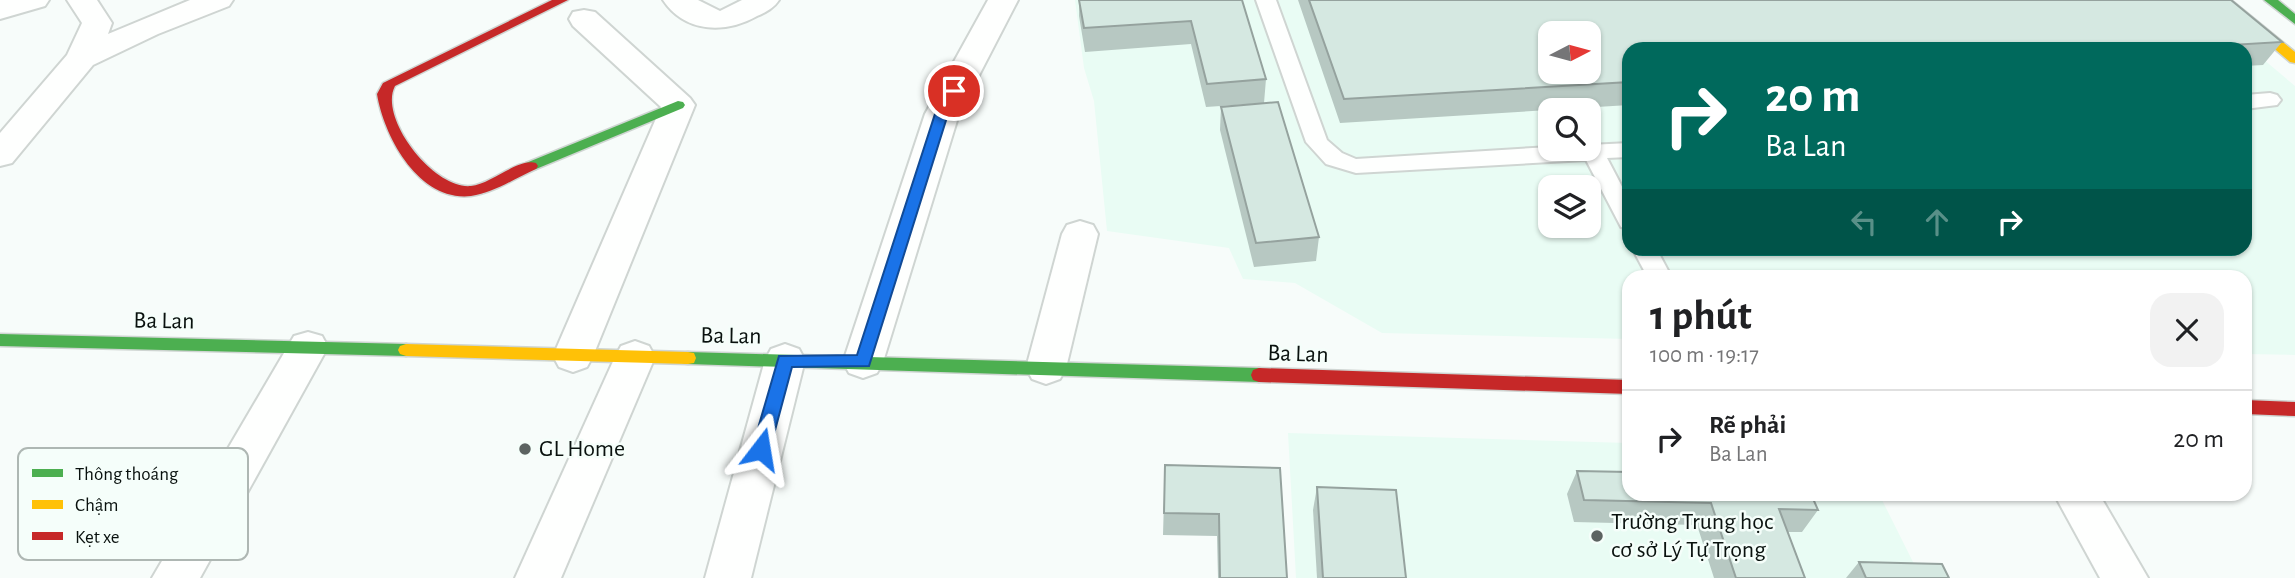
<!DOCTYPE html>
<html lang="vi">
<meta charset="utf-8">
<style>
body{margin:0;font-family:"Alegreya Sans",sans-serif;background:#f2f2f2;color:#202124;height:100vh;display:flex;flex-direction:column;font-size:26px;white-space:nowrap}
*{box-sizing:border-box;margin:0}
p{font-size:23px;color:#757577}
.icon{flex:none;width:38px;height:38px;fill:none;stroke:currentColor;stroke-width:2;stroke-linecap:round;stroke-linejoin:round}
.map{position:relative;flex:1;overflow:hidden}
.sheet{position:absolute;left:1622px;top:270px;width:630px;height:231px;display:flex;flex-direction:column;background:#fff;border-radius:21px;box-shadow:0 2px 5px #0004}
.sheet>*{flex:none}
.top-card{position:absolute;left:1622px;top:42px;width:630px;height:214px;border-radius:21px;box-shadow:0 2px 5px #0004;background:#00695c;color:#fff;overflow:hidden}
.needle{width:46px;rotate:84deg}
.fabs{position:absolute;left:1538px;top:21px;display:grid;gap:14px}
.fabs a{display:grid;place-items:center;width:63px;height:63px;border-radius:14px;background:#fff;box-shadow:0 2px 5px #0004;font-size:35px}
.pin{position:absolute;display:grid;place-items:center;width:60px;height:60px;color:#fff;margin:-30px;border:4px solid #fff;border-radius:50%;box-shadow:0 2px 7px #0007}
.me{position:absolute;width:77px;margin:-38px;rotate:14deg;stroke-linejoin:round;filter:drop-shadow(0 0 5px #0008)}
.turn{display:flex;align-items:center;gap:24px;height:147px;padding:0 28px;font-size:32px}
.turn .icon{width:91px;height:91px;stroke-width:2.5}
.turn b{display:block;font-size:49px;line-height:60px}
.lanes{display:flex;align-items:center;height:66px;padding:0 28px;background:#0003;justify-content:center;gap:35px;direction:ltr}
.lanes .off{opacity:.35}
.round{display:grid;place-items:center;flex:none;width:74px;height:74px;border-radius:21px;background:#f2f2f2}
.overview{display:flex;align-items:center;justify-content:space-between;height:119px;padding:0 28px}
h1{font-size:42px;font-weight:600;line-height:52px}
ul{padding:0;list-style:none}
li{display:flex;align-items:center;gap:21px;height:98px;padding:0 28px;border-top:2px solid #e0e0e0}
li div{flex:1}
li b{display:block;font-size:26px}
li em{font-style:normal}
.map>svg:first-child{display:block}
.built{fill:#e9fcf4;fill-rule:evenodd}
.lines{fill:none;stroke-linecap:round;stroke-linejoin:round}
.lane-casing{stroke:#cfd5d2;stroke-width:4}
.street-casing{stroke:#cfd5d2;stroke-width:4}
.fast-casing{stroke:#cfd5d2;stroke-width:3}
.slow-casing{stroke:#cfd5d2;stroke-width:3}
.jam-casing{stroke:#cfd5d2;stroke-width:3}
.lane{fill:#fefffe;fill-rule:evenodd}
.street{fill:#fefffe;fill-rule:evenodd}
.fast{fill:#4caf50;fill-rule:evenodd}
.slow{fill:#ffc107;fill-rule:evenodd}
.jam{fill:#c62828;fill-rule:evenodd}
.wall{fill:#b7c8c2}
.building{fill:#d5e8e1;stroke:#95a29e;stroke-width:2;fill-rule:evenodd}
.route{fill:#1a73e8;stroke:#114b97;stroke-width:2}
.poi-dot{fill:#5c6361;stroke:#f5fefa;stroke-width:2.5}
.labels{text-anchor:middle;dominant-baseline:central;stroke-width:5;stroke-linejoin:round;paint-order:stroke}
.street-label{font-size:24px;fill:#09110e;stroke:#f5fefa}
.poi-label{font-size:24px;fill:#09110e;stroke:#f5fefa;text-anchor:start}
.key{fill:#f5fefa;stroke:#aeb7b3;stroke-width:2}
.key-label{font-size:19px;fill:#09110e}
</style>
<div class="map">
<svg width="2295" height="578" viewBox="0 0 2295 578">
<rect width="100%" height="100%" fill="#f7fcfa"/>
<!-- built -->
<g class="built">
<path d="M1075,0H2193L2295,86V355L2245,354V276H1629V339L1382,333L1295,283L1243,279L1229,248L1107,231L1094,101L1084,68ZM1550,33H1589V72H1550ZM1629,49H2245V248H1629ZM1550,110H1589V149H1550ZM1550,187H1589V226H1550Z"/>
<polygon points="1288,433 1629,443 1629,494 1879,494 1921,578 1296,578"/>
</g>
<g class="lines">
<!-- lane casing -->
<g class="lane-casing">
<g id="lane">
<polygon points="1256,0 1276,0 1327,140 1342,153 1356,159 1550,147 1589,149 1589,145 1629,143 1629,157 1607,158 1629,200 1629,229 1621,227 1586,160 1356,173 1326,164 1306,142"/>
<polygon points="2270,93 2277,95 2281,100 2277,105 2245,109 2245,95"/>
<polygon points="1632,248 1656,248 1671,276 1647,276"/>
</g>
</g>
<!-- street casing -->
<g class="street-casing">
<g id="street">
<polygon points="0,0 49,0 45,6 0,19"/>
<polygon points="67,0 97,0 112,23 108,34 190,0 233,0 229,6 158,34 93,65 12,163 0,166 0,133 67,55 82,23"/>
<path d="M663,0H698L720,11L742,0H779C774,8 766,12 757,16C725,34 685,33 663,0Z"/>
<polygon points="988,0 1018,0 959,114 883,362 877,373 863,378 849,373 843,362 925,114"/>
<polygon points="584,10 595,12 690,98 695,105 593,356 587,367 573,372 559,367 553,356 661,107 573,26 569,19 573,12"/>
<polygon points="1080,221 1093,225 1098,234 1066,368 1060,379 1046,384 1032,379 1026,368 1062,234 1067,225"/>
<polygon points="308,332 322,336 328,347 200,578 152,578 294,336"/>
<polygon points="635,341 649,346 655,357 561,578 515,578 615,357 621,346"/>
<polygon points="785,344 799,349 805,360 751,578 705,578 765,360 771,349"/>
<polygon points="2054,494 2099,494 2148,578 2100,578"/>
</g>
</g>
<!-- fast casing -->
<g class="fast-casing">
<g id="fast">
<polygon points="2264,0 2278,0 2295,14 2295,24"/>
<polygon points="678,101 683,102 685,105 683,108 536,169 526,169 524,166 526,163"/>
<polygon points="0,334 406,344 412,346 414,350 412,354 406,356 0,346"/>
<polygon points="688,352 1259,368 1265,370 1267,375 1265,380 1259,382 688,364 682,363 680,358 682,353"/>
</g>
</g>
<!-- slow casing -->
<g class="slow-casing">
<g id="slow">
<polygon points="2217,0 2231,0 2295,52 2295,63 2290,62"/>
<polygon points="406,344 688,352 694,353 696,358 694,363 688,364 406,356 400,354 398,350 400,346"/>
</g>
</g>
<!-- jam casing -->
<g class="jam-casing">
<g id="jam">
<path d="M552,0H568L395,86C378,118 434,190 471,186C491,184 518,158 536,163L538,166L536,169C515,178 494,193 471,196C419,202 384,137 377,94L383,83Z"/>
<polygon points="1259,368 1629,380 1629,394 1259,382 1253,380 1251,375 1253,370"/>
<polygon points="2245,400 2295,402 2295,416 2245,414"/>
</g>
</g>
<!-- lane -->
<use href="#lane" class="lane"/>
<!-- street -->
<use href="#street" class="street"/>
<!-- fast -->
<use href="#fast" class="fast"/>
<!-- slow -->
<use href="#slow" class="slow"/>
<!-- jam -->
<use href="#jam" class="jam"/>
</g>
<!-- wall -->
<g class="wall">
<polygon points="1079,0 1242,0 1266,79 1264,103 1206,107 1191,44 1085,52 1079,16"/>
<polygon points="1298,0 2231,0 2282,42 2263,65 2245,66 2245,49 1629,49 1629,105 1340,123"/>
<polygon points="1221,107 1319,237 1316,261 1254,267 1220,130"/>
<polygon points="1165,465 1280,468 1287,578 1218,578 1217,536 1163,535"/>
<polygon points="1577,471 1818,510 1802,532 1788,532 1805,578 1714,578 1697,525 1574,522 1567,494"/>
<polygon points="1317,487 1406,578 1317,578 1313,510"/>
<polygon points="1859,562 1949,578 1846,578"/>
</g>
<!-- building -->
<g class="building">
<polygon points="1079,0 1242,0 1266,79 1207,84 1191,21 1084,28"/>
<path d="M1309,0H2231L2282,42L2163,49H1629V82L1344,99ZM1550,33H1589V72H1550Z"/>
<polygon points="1278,102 1319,237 1256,243 1221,107"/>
<polygon points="1165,465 1280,468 1287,578 1220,578 1219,514 1164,513"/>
<polygon points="1577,471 1629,472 1629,494 1811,494 1818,510 1779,509 1805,578 1736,578 1711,503 1584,500"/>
<polygon points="1317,487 1396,490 1406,578 1323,578"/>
<polygon points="1859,562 1942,564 1949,578 1866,578"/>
</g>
<!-- route -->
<polygon class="route" points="954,87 961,91 948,114 869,366 792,367 770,449 768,454 761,456 755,454 752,449 779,356 857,355 935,114 949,88"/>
<!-- markers -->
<g class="poi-dot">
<circle cx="525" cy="449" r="7"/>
<circle cx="1597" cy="536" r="7"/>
</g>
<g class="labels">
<!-- street labels -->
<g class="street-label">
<text transform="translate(164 321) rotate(1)">Ba Lan</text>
<text transform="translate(731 336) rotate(1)">Ba Lan</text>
<text transform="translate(1298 354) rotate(2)">Ba Lan</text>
</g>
<!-- poi labels -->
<g class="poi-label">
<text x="539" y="449">GL Home</text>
<text x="1611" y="522">Trường Trung học<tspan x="1611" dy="28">cơ sở Lý Tự Trọng</tspan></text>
</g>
</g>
<!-- legend -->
<rect x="18" y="448" width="230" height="112" rx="10" class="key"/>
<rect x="32" y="469" width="31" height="8" fill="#4caf50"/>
<rect x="32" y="500" width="31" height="9" fill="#ffc107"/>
<rect x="32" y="532" width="31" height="8" fill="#c62828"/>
<g class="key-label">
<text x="75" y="480">Thông thoáng</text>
<text x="75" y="511">Chậm</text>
<text x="75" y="543">Kẹt xe</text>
</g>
</svg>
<div class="fabs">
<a><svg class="needle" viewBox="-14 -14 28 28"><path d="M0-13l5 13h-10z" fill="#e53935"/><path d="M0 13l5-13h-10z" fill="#757577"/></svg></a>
<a><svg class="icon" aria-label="search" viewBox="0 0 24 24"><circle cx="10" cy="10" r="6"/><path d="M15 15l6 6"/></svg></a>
<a><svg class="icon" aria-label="layers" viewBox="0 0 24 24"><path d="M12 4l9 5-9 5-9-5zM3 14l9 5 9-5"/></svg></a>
</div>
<div class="pin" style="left:954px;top:91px;background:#d93025"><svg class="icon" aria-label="arrive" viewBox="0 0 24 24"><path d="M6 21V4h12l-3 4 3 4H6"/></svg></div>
<svg class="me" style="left:761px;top:449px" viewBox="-20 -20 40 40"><path d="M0-17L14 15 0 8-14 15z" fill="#1a73e8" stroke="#fff" stroke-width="4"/></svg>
<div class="top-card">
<div class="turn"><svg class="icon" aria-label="right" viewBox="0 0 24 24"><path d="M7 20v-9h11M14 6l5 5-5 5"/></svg><div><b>20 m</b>Ba Lan</div></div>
<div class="lanes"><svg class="icon off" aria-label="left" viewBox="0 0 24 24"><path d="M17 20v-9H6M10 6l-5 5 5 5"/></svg><svg class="icon off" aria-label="ahead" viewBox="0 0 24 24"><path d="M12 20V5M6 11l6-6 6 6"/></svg><svg class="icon" aria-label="right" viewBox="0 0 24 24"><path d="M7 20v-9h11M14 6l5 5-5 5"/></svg></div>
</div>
<section class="sheet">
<div class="overview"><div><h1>1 phút</h1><p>100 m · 19:17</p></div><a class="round"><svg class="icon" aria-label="close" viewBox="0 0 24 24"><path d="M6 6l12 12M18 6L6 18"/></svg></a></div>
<ul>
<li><svg class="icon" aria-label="right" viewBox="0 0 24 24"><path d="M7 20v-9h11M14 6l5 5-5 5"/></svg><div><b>Rẽ phải</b><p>Ba Lan</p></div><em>20 m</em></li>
</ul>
</section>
</div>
